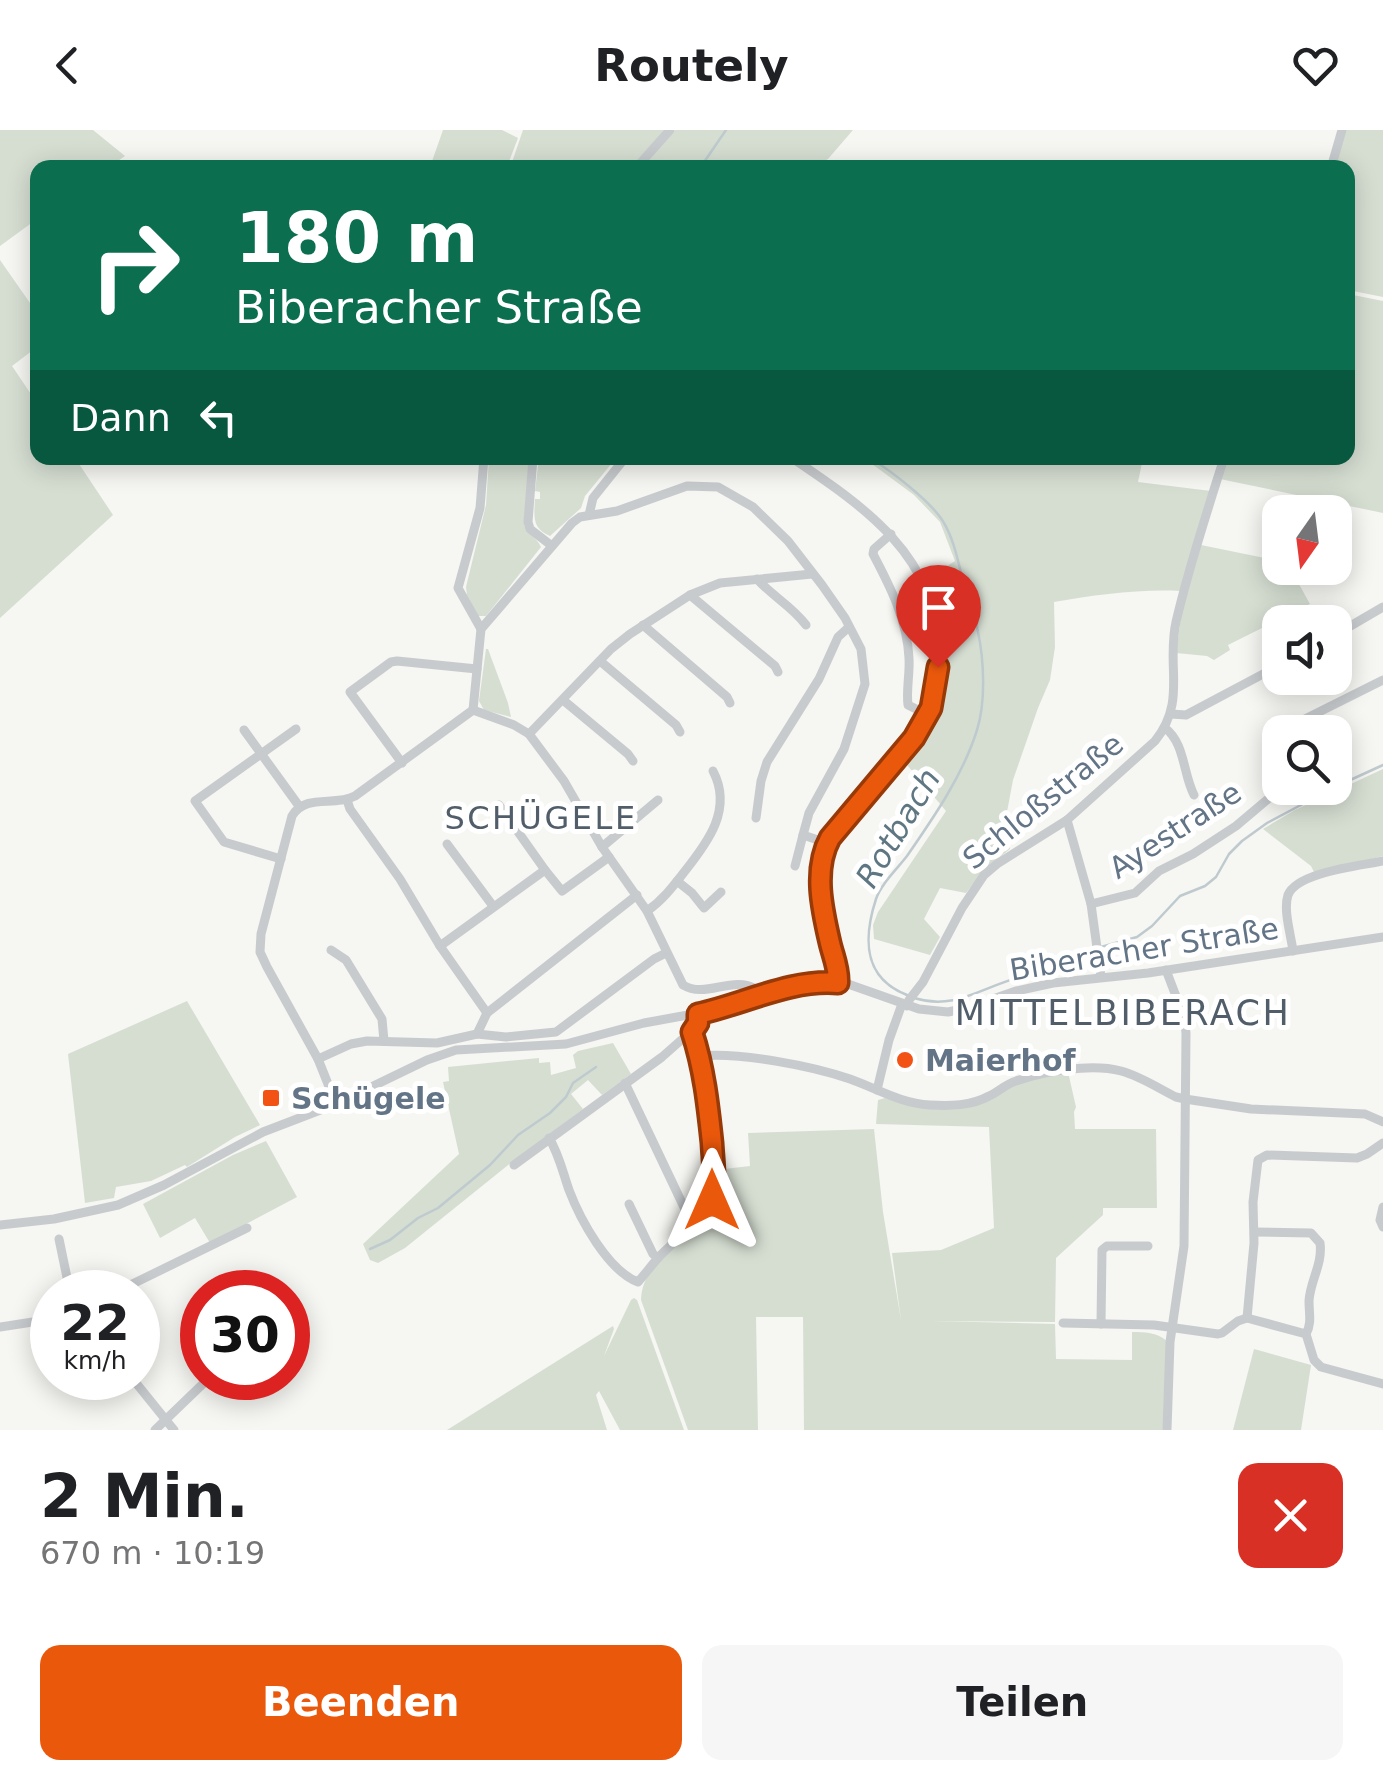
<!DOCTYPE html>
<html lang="de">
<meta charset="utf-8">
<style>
body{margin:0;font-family:"DejaVu Sans",sans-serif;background:#f6f6f6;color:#202124;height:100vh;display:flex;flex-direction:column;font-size:38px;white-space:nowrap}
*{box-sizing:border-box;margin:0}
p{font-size:32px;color:#757577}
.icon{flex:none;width:55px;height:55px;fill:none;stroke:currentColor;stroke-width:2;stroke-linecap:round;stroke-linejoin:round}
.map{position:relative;height:1300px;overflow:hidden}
.drawer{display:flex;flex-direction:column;background:#fff;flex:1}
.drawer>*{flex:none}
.guide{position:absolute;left:30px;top:30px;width:1325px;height:305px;border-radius:20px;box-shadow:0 5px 25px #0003;background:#0b6e4f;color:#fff;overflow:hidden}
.needle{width:65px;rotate:194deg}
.fabs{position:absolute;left:1262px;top:365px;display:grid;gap:20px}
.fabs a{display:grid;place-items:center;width:90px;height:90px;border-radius:20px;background:#fff;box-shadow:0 5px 25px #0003;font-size:50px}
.speed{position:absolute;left:30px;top:1140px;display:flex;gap:20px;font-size:50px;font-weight:700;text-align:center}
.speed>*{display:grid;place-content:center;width:130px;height:130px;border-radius:50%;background:#fff;box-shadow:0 5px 25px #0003;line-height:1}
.speed small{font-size:25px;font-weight:400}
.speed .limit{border:15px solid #d22;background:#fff;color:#111}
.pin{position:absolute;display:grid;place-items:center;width:85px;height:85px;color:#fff;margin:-102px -42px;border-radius:50% 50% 50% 0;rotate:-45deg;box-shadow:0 0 10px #0007}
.pin .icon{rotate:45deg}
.me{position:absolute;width:110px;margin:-55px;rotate:0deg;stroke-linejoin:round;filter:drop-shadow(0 0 8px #0008)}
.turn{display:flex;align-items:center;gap:35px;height:210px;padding:0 40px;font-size:45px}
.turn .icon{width:130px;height:130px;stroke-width:2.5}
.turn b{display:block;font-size:70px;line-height:85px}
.then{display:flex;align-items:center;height:95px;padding:0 40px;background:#0003;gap:20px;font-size:38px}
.round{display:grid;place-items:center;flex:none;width:105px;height:105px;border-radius:20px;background:#f6f6f6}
.summary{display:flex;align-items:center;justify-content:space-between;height:170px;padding:0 40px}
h1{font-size:60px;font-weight:700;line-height:75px}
.primary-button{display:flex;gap:20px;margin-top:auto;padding:20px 40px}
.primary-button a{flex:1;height:115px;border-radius:20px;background:#ea580c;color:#fff;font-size:40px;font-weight:700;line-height:115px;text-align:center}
.primary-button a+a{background:#f6f6f6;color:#202124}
header{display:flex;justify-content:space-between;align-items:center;height:130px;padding:0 40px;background:#fff;font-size:45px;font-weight:700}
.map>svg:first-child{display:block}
.green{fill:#d6ded2}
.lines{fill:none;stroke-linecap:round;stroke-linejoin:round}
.stream{stroke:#bfcacf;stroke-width:2.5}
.minor{stroke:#c8cbce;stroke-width:9}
.route-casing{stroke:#983908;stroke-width:25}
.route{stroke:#ea580c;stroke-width:18}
.poi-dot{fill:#f35215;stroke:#fff;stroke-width:4}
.labels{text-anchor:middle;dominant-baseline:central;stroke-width:10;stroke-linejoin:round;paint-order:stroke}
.street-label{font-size:30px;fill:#627486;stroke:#fff}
.poi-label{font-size:30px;font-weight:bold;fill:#627486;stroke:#fff;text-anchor:start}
.neighbourhood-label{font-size:32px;letter-spacing:2.5px;fill:#515e6a;stroke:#fff}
.water-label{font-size:32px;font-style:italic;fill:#5e7783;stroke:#fff}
.quarter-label{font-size:35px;letter-spacing:2.5px;fill:#515e6a;stroke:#fff}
</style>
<header><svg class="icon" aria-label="back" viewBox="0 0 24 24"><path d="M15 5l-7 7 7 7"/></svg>Routely<svg class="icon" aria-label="heart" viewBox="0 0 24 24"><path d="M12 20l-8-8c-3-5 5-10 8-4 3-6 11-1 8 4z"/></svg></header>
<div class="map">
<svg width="1383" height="1300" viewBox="0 0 1383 1300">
<rect width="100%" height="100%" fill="#f6f6f2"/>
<!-- green -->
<g class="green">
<polygon points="0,0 93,0 125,26 109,37 38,38 37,89 0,116"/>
<polygon points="443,0 502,0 518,8 507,37 430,37"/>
<polygon points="523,0 665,0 631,37 510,38"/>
<polygon points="675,0 853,0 828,29 813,37 640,38"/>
<polygon points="1345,0 1383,0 1383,167 1348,160 1348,38 1334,38"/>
<polygon points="0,130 37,183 37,217 12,236 37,273 38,328 75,328 113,385 0,488"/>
<polygon points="1348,164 1383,171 1383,383 1220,349 1227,328 1348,328"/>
<path d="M489,328H529L524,395C528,404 537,408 541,417L486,486H478L467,465L466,457L486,375Z"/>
<path d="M539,328H616L585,366L581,378L550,406C532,398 534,387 535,369H540V362L535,361Z"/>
<path d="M864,328H1143L1138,352L1211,361L1181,461C1138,459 1096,465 1054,472L1055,517L1050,550L1038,578L1013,650L1006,687L1010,719L982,742L966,763L940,758L924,789L940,807L930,825L874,809L873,795L878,782L946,681L902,629L929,590L941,553L926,450L955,431L940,392L914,365Z"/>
<polygon points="1201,415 1280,431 1280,438 1290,438 1310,474 1228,515 1230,520 1214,530 1207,526 1176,523 1182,479"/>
<polygon points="486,519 488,519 508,573 511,587 484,580 479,571"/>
<polygon points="1383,639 1383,726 1315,744 1311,736 1263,699 1295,680"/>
<polygon points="187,871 260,995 235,1007 187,1037 185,1035 151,1051 116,1057 114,1068 85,1073 68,924"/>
<polygon points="613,913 631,944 602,965 588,950 571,964 583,979 513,1031 405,1118 378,1133 370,1130 363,1114 459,1024 443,952 449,951 448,937 539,928 539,933 550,932 551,945 576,938 573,925 578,921"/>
<path d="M1068,942L1076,977L1074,982L1075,999H1156L1157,1078H1103V1085L1056,1128L1055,1192L931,1191L1055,1194L1056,1229L1132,1230V1202C1145,1202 1156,1202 1167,1211L1164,1300H804L803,1187H756L758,1300H688L641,1170C642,1134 678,1118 698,1093C708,1080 711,1056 716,1040L750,1036L748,1003L874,999L883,1082L901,1190L892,1123L941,1120L994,1098L989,997L876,994L878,970L885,968L917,976H964L1014,953Z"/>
<polygon points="266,1011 297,1067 210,1113 195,1088 160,1108 143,1074 233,1025"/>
<polygon points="634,1168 637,1170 684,1300 620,1300 599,1261 596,1265 607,1300 447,1300 613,1196 614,1199 604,1226 631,1170"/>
<polygon points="1254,1219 1311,1235 1301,1300 1233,1300"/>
</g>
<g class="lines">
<!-- stream -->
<g class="stream">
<polyline points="700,38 726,0"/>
<path d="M870,328C890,340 933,373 944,393C954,410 958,431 963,451C967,468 975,484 978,502C984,530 986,572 977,600C963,645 934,687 907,726C897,739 881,754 876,769C863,809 863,848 907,865"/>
<polyline points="1335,657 1383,635"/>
<polyline points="1101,817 1137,807 1152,796 1180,766 1205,756 1216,747 1229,724 1242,711 1267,693 1333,658"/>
<path d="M914,868C956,881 983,856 1021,847C1052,841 1070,844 1095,822"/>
<polyline points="370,1119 390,1110 418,1088 438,1078 490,1035 518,1005 550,983 566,967 573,953 596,937"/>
</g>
<!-- minor -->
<g class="minor">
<polyline points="636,38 670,0"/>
<polyline points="1331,38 1342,0"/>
<polyline points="533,328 528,392 530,399 552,416"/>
<path d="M792,328C863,376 937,425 939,521C939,543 937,568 926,588C914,611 897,629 879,648C862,667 846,688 830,708C813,739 822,779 830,813C833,826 839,839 838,853"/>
<polyline points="589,385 593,368 625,328"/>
<path d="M891,404L874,419L873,424C891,458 907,490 909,528C910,544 906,560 908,575L928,585"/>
<path d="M757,449C772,466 792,476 806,495"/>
<polyline points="690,465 775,536 778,542"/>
<polyline points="643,495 727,567 730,573"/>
<polyline points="481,499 458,458 480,378 484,328"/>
<polyline points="1335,505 1383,477"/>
<polyline points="600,531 676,595 680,602"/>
<polyline points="563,570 628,624 633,631"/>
<polyline points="473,580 481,499 572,393 580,387 617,381 687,356 718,357 753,377 788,411 822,455 845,488 861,519 865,554 844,619 809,683 803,705 827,713"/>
<path d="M473,580L514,595L529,604L564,651L602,717L647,781L683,855C706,869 732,845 756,859L758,867"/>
<polyline points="1171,584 1186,585 1280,535"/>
<path d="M1165,598C1185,613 1183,644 1194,665"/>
<polyline points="244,600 299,676"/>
<polyline points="1289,602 1293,595 1383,550"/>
<polyline points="529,604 611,519 630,504 690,465 720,453 812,444"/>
<polyline points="402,633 350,562 391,532 397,531 477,539"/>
<polyline points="347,670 350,679 400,749 440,816"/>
<polyline points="499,675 545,740"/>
<polyline points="756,688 761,651 767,632 819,549 838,507 849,497"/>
<polyline points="1067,690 1091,774 1101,847"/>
<polyline points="447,714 493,776"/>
<polyline points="602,717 658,670"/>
<polyline points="281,729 224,712 195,671 296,599"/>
<polyline points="795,736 803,705"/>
<polyline points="677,751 692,763 704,778 721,762"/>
<polyline points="1091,774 1135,763 1159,741 1193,724 1236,696 1281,658"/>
<path d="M647,781C663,770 674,755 685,741C708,712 733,679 713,641"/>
<polyline points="331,820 346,830 382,889 384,911"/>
<path d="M1293,821C1291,805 1283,780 1288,765C1297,742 1360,736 1383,731"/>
<polyline points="1166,840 1184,887 1186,903 1184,1116 1170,1212 1167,1300"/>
<path d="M907,876L909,870L923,852L962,778L984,745L997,734L1067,690L1155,611C1187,571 1166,537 1176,492C1189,436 1207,382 1224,328"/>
<polyline points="487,883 440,816 545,740 562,761 609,727"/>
<polyline points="477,904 506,907 556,902 654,829 666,823"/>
<path d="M700,926C740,922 812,936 850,949C878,959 900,973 930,975C950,976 971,976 989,966C998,962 1006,954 1016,951C1044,941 1092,933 1121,941C1140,946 1158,958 1176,967L1185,969L1251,979L1365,984L1383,992"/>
<polyline points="318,929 351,914 367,911 437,913 477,904 487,883 637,765"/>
<polyline points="625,953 692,1094"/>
<polyline points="877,960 889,910 902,874"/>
<path d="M336,974L318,929L267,837L260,822L261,804L292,686C306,663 334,677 355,666L473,580"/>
<path d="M549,1008C559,1024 563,1043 569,1060C580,1089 608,1141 638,1152C645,1144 651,1136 658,1128C673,1111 702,1092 711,1071C723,1044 702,932 692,902"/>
<polyline points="514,1035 662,927 696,897 698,884"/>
<polyline points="629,1074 653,1124 658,1128"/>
<polyline points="1383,1077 1380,1090 1383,1097"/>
<polyline points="0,1095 54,1089 118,1075 164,1055 263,1002 336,974 427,930 456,920 566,914 644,893 715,880 786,858 815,852 848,854 919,879 948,882 967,878 1016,861 1053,853 1148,843 1383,807"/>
<path d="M1255,1102L1311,1103L1320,1113C1323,1134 1310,1151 1309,1171C1309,1184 1312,1193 1306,1204"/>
<polyline points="59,1109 70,1162"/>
<polyline points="116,1162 247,1098"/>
<polyline points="1247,1188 1254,1113 1253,1072 1258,1030 1267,1025 1357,1028 1367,1024 1383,1013"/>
<polyline points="1063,1193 1154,1195 1218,1204 1222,1203 1238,1191 1247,1188 1306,1204 1314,1230 1321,1237 1383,1254"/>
<polyline points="1101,1194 1102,1120 1107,1116 1148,1116"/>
<polyline points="288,1196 292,1194"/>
<polyline points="0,1197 52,1189"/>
<polyline points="132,1248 174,1300"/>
<polyline points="155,1300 209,1248"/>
</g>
</g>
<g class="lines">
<!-- route casing -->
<g class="route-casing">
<path id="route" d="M712,1070C716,1051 713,1032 712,1013C708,975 704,938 692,902L698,893V884C744,874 790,849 838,853C839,839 833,826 830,813C822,779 813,739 830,708L914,608L931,578L938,537"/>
</g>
<!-- route -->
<use href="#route" class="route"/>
</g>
<!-- markers -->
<g class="poi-dot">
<circle cx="905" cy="930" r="10"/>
<rect x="261" y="958" width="20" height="20" rx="5"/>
</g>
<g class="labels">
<!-- street labels -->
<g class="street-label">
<text transform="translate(1043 671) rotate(-39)">Schloßstraße</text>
<text transform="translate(1175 700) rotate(-33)">Ayestraße</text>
<text transform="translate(1144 819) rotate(-9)">Biberacher Straße</text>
</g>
<!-- poi labels -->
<g class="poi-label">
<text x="925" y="930">Maierhof</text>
<text x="291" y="968">Schügele</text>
</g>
<!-- neighbourhood labels -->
<g class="neighbourhood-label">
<text x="541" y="688">SCHÜGELE</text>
</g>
<!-- water labels -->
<g class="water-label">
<text transform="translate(898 698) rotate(-59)">Rotbach</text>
</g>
<!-- quarter labels -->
<g class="quarter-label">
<text x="1123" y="883">MITTELBIBERACH</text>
</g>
</g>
</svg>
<div class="fabs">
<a><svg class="needle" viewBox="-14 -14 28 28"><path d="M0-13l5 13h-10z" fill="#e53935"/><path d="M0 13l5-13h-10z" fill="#757577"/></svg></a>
<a><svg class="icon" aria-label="sound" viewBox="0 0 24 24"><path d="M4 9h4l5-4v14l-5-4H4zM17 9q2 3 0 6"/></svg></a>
<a><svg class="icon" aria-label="search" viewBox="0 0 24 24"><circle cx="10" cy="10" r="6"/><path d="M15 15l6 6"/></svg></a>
</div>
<div class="speed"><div>22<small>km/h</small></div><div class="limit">30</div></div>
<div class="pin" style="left:938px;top:537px;background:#d93025"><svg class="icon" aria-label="arrive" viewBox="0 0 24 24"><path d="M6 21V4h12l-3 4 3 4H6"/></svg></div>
<svg class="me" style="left:712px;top:1070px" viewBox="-20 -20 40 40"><path d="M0-17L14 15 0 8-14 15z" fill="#ea580c" stroke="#fff" stroke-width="4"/></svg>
<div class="guide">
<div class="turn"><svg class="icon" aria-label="right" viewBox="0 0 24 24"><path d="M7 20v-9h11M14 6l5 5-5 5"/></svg><div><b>180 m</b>Biberacher Straße</div></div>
<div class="then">Dann<svg class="icon" aria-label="left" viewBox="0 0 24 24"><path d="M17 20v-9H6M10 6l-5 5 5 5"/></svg></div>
</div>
</div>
<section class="drawer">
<div class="summary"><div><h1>2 Min.</h1><p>670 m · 10:19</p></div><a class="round" style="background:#d93025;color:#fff"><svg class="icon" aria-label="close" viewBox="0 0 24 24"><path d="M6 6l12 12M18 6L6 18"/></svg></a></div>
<div class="primary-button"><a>Beenden</a><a>Teilen</a></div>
</section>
